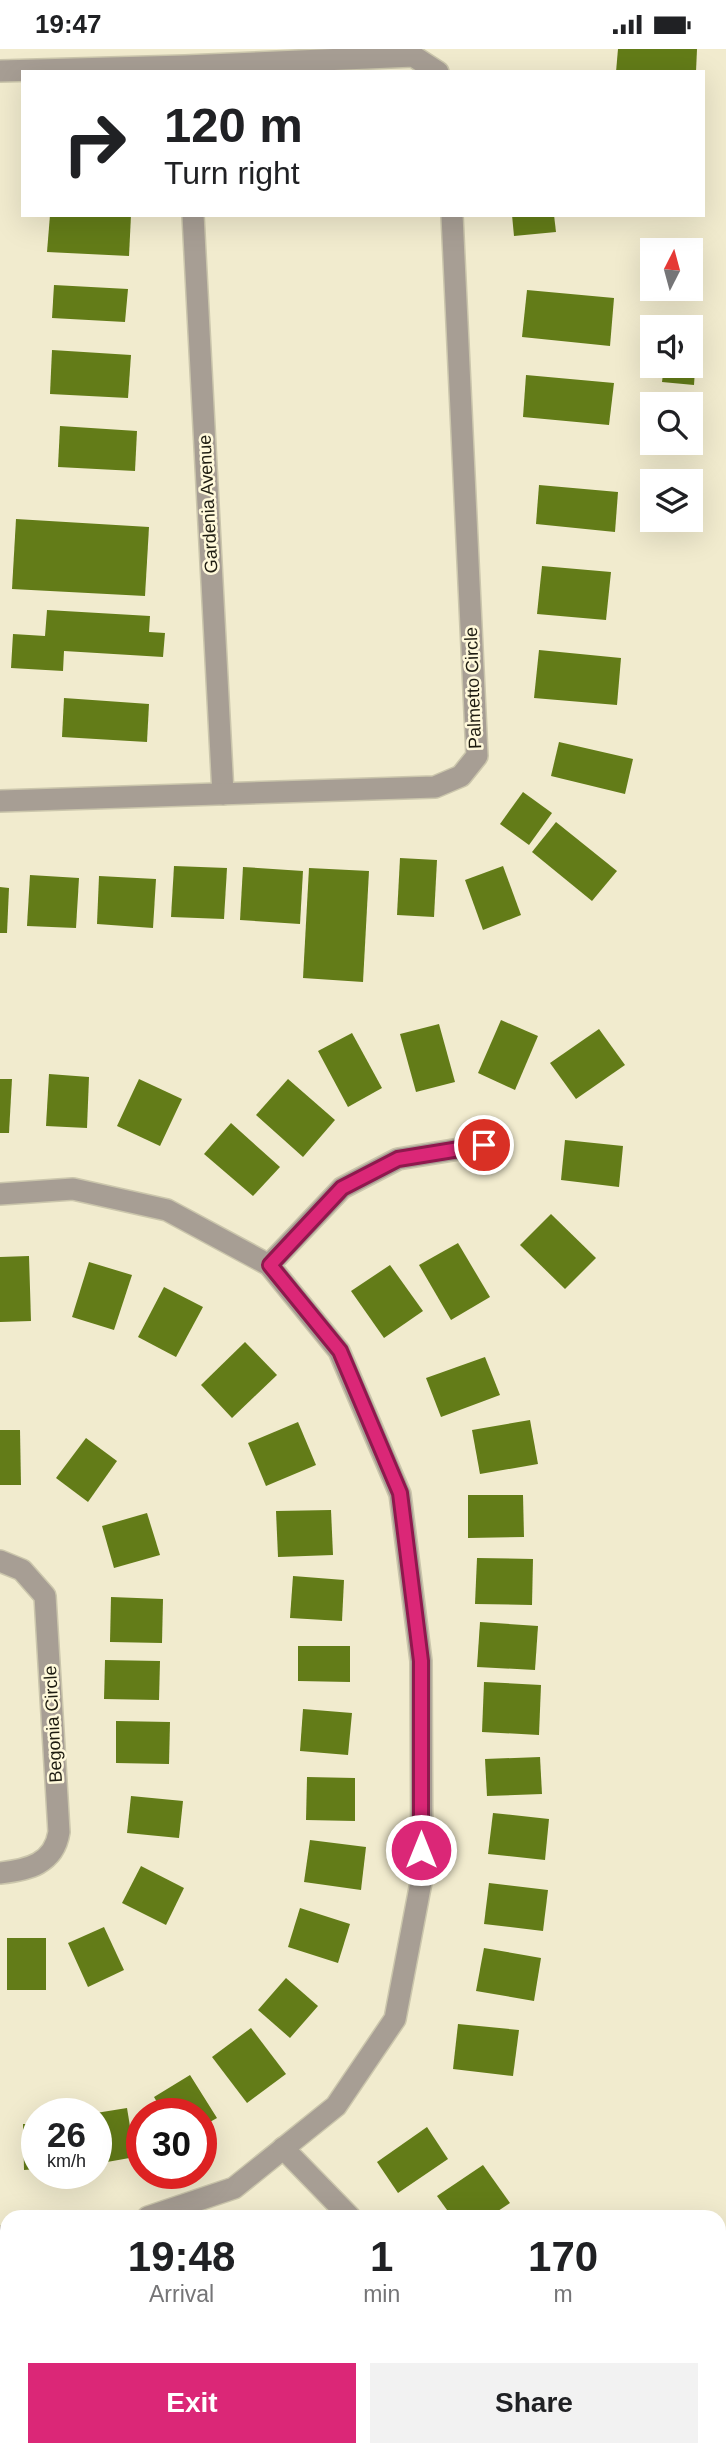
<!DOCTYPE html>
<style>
body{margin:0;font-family:Helvetica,sans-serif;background:#f2f2f2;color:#202124;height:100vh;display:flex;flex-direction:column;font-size:26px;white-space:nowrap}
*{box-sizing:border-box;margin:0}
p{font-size:23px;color:#757577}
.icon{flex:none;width:38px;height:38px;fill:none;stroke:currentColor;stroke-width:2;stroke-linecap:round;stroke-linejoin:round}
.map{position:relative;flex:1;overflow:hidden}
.panel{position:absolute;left:0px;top:2161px;width:726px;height:247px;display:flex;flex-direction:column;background:#fff;border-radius:21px 21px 0 0;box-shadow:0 7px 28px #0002}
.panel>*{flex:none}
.top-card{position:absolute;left:21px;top:21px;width:684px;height:147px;border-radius:0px;box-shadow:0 7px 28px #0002;background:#fff;color:#202124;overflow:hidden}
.needle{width:46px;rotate:6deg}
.buttons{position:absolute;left:640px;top:189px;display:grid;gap:14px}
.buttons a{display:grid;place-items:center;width:63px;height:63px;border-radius:0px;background:#fff;box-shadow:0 7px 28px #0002;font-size:35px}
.speed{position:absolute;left:21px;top:2049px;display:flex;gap:14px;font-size:35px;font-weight:700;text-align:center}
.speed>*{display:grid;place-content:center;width:91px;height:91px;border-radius:50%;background:#fff;box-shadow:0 7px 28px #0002;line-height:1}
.speed small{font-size:18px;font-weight:400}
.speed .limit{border:10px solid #d22;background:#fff;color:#111}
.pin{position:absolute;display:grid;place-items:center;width:60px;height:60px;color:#fff;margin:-30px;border:4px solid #fff;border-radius:50%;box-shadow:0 2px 7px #0007}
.me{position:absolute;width:77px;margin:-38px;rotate:0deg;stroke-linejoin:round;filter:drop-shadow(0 0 5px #0008)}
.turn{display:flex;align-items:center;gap:24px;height:147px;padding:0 28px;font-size:32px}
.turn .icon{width:91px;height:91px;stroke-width:2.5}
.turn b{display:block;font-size:49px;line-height:60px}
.eta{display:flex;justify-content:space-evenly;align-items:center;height:119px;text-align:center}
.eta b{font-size:42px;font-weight:800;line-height:49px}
.primary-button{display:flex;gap:14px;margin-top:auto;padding:14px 28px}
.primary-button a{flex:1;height:80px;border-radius:0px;background:#db2777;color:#fff;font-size:28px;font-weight:800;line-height:80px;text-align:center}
.primary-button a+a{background:#f2f2f2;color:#202124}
.status{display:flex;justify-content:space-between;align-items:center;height:49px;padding:0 35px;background:#fff;direction:ltr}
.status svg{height:19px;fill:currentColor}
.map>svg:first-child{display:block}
.building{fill:#637c18}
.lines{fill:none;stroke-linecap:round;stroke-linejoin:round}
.minor-casing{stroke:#cbc6ac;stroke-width:24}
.minor{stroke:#a79e94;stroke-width:21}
.route-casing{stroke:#8e194d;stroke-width:18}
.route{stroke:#db2777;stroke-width:12}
.labels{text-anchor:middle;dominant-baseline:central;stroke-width:5;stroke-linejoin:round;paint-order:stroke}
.street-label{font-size:18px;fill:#1e1c11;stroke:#fff9db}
</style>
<div class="status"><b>19:47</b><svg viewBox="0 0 49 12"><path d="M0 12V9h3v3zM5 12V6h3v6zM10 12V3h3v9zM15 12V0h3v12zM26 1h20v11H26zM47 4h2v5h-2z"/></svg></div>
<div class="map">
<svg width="726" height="2407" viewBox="0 0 726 2407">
<rect width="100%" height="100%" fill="#f1ebce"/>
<!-- building -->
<g class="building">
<polygon points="618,0 697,0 696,23 616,23"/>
<polygon points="50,166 131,166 129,207 47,203"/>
<polygon points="512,166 554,166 556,183 514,187"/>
<polygon points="54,236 128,240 125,273 52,269"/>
<polygon points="527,241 614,249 610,297 522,288"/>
<polygon points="52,301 131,306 128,349 50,345"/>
<polygon points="691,305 696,306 694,336 662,333 664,317 691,317"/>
<polygon points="526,326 614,334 609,376 523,368"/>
<polygon points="691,360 703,361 700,397 682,396 682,394 691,394"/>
<polygon points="60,377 137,382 135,422 58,418"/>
<polygon points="539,436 618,443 615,483 536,475"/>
<polygon points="16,470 149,478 145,547 12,540"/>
<polygon points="542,517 611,523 606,571 537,565"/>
<polygon points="47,561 150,567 149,583 165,584 163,608 64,602 63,622 11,619 13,585 45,587"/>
<polygon points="539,601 621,609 617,656 534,649"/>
<polygon points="64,649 149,655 147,693 62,688"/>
<polygon points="559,693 633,710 625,745 551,727"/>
<polygon points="523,743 552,764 529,796 500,775"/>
<polygon points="556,773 617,822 592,852 532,803"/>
<polygon points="400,809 437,811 434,868 397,866"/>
<polygon points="174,817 227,819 224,870 171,868"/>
<polygon points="503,817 521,866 483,881 465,831"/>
<polygon points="243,818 303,822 300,875 240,871"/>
<polygon points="309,819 369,822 363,933 303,929"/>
<polygon points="30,826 79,829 76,879 27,877"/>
<polygon points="99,827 156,830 153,879 97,875"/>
<polygon points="0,838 9,839 7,884 0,884"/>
<polygon points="501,971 538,987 515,1041 478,1024"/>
<polygon points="439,975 455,1033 416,1043 400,985"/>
<polygon points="599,980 625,1016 576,1050 550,1014"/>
<polygon points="352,984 382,1039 348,1058 318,1002"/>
<polygon points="49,1025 89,1028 87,1079 46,1077"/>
<polygon points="0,1030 12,1030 9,1084 0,1084"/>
<polygon points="139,1030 182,1050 160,1097 117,1077"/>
<polygon points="288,1030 335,1071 303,1108 256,1066"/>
<polygon points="231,1074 280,1118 253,1147 204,1105"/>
<polygon points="565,1091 623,1097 619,1138 561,1131"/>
<polygon points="551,1165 596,1209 565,1240 520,1196"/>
<polygon points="458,1194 490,1248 451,1271 419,1216"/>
<polygon points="29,1207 31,1272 0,1273 0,1208"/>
<polygon points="89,1213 132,1226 114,1281 72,1268"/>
<polygon points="390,1216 423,1262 384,1289 351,1242"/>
<polygon points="164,1238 203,1258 176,1308 138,1288"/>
<polygon points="245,1293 277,1326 232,1369 201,1336"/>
<polygon points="485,1308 500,1346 441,1368 426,1329"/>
<polygon points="530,1371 538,1415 480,1425 472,1381"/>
<polygon points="298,1373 316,1416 266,1437 248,1394"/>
<polygon points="0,1381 20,1381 21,1436 0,1436"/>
<polygon points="86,1389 117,1412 88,1453 56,1429"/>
<polygon points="468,1446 523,1446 524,1488 468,1489"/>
<polygon points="331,1461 333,1506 278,1508 276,1462"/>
<polygon points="147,1464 160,1506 114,1519 102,1477"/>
<polygon points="477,1509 533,1510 532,1556 475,1555"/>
<polygon points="293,1527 344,1531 342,1572 290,1569"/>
<polygon points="111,1548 163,1550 162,1594 110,1593"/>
<polygon points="480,1573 538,1577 535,1621 477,1618"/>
<polygon points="298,1597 350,1597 350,1633 298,1632"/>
<polygon points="105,1611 160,1612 159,1651 104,1650"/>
<polygon points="484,1633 541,1636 539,1686 482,1683"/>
<polygon points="303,1660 352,1664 348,1706 300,1702"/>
<polygon points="116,1672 170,1673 169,1715 116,1714"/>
<polygon points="540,1708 542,1745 487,1747 485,1710"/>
<polygon points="307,1728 355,1729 355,1772 306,1771"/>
<polygon points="131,1747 183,1752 179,1789 127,1784"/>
<polygon points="493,1764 549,1770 545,1811 488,1805"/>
<polygon points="310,1791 366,1798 361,1841 304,1833"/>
<polygon points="141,1817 184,1839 166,1876 122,1854"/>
<polygon points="489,1834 548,1841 543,1882 484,1875"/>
<polygon points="300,1859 350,1875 338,1914 288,1898"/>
<polygon points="104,1878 124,1921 88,1938 68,1894"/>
<rect x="7" y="1889" width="39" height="52"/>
<polygon points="484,1899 541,1909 534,1952 476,1942"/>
<polygon points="286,1929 318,1957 290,1989 258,1961"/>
<polygon points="458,1975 519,1981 513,2027 453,2020"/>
<polygon points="251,1979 286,2025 247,2054 212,2008"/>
<polygon points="190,2026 217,2069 201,2078 201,2065 164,2065 154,2048"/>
<polygon points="127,2059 135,2108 96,2115 96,2064"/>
<polygon points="23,2075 37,2075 37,2120 24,2121"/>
<polygon points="427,2078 448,2110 398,2144 377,2113"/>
<polygon points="483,2116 510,2154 489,2168 452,2168 437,2147"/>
<rect x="0" y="2268" width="7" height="61"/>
<rect x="6" y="2401" width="61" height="6"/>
</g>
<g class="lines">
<!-- minor casing -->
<g class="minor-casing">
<g id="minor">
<polyline points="0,22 185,17 413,7 438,23"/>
<polyline points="193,166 223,745"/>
<polyline points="0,752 435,738 461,727 477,707 452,166"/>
<polyline points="0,1145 73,1140 167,1161 269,1216 339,1302 400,1445 421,1612 422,1828 395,1970 336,2057 234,2139 148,2168"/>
<polyline points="269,1216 342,1139 398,1110 484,1096"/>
<path d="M0,1512L22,1521L45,1547L59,1783C54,1815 28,1821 0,1824"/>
<polyline points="283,2099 350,2168"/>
<polyline points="0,2188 7,2188"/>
</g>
</g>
<!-- minor -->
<use href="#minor" class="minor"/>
</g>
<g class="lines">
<!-- route casing -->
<g class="route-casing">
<polyline id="route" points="421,1801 421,1612 400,1444 340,1302 270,1216 342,1139 398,1110 484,1096"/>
</g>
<!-- route -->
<use href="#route" class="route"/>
</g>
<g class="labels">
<!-- street labels -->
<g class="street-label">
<text transform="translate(208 455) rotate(-93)">Gardenia Avenue</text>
<text transform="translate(473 639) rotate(-92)">Palmetto Circle</text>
<text transform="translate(53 1675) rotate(-93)">Begonia Circle</text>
</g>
</g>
</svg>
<div class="buttons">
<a><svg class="needle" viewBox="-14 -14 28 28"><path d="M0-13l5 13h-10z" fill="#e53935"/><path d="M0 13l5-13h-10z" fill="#757577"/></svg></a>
<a><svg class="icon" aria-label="sound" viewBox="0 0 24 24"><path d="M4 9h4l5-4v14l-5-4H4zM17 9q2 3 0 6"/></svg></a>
<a><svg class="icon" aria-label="search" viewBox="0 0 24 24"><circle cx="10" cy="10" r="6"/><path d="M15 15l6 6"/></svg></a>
<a><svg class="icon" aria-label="layers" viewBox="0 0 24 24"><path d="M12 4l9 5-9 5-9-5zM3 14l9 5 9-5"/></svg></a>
</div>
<div class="speed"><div>26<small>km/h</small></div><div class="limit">30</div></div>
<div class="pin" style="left:484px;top:1096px;background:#d93025"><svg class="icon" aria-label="arrive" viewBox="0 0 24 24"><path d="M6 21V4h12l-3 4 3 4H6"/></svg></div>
<svg class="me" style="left:421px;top:1801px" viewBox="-20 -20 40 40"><circle r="17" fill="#db2777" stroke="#fff" stroke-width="3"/><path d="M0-11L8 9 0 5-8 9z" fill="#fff"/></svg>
<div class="top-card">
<div class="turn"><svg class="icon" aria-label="right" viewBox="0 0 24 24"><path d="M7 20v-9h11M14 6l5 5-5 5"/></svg><div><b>120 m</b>Turn right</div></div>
</div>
<section class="panel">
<div class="eta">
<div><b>19:48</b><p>Arrival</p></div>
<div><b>1</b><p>min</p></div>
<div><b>170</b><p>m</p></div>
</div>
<div class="primary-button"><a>Exit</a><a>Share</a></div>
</section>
</div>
